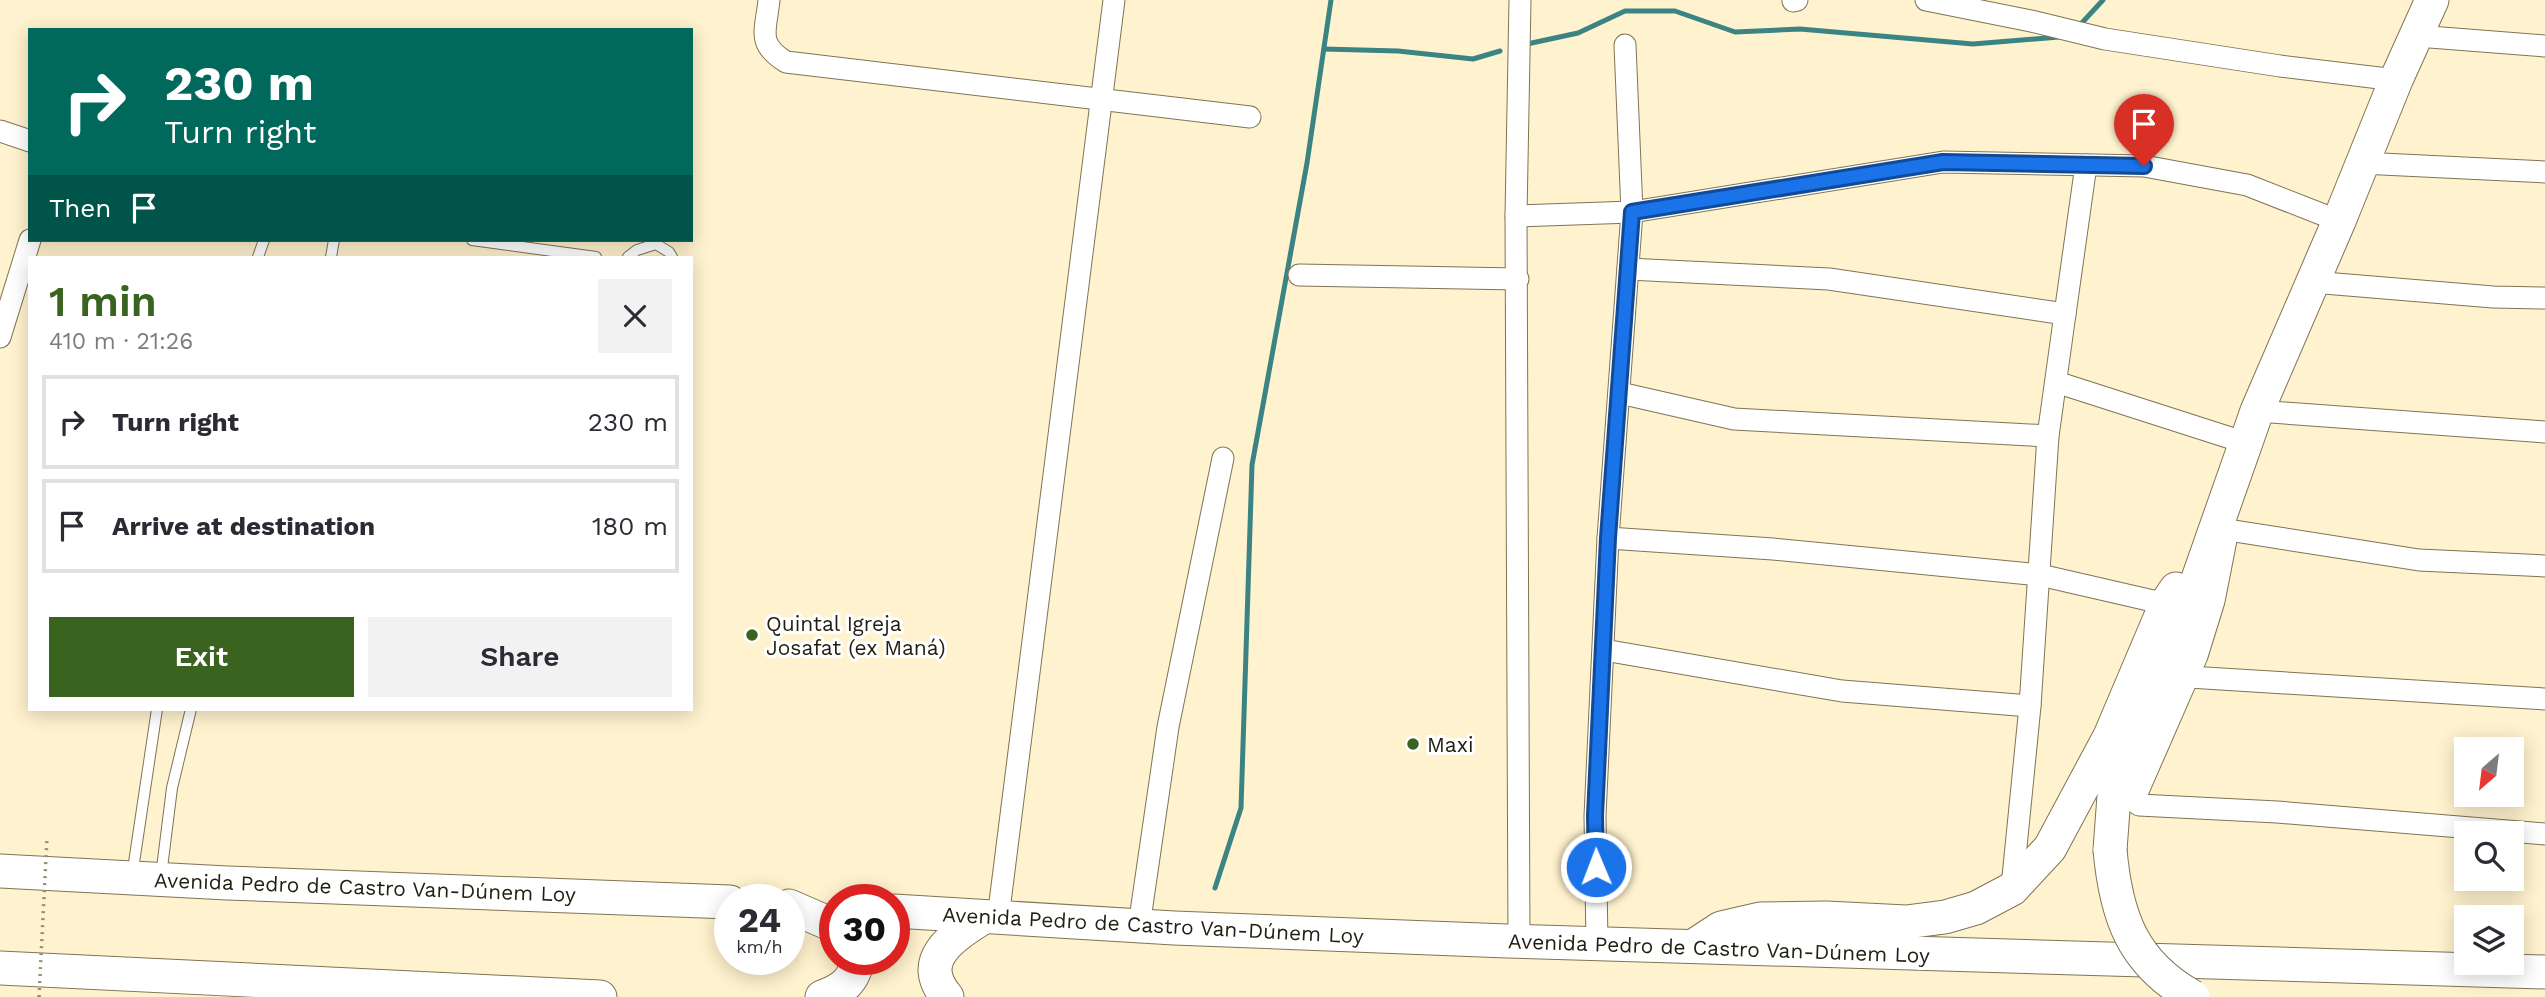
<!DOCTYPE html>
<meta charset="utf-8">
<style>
body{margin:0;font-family:"Work Sans",sans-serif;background:#f2f2f3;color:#2b2b33;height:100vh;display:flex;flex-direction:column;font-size:26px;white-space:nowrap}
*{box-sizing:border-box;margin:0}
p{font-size:23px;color:#7c7c81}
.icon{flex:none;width:38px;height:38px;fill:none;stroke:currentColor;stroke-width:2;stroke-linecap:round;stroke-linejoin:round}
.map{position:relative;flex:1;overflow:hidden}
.side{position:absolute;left:28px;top:256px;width:665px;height:455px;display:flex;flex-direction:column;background:#fff;border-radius:0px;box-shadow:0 4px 18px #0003}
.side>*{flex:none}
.hud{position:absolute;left:28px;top:28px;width:665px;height:214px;border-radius:0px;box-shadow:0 4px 18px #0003;background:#00695c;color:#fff;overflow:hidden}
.needle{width:46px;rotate:208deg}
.buttons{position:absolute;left:2454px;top:737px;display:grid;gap:14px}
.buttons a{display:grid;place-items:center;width:70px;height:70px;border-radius:0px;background:#fff;box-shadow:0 4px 18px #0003;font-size:35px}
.speed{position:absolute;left:714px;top:884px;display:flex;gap:14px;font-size:35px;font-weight:700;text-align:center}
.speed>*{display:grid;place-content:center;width:91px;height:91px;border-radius:50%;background:#fff;box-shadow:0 4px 18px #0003;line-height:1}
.speed small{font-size:18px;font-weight:400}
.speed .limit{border:10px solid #d22;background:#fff;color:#111}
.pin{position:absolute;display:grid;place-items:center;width:60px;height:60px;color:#fff;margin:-72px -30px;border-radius:50% 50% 50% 0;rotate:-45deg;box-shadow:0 0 7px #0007}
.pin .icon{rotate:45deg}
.me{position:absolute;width:77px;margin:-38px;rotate:359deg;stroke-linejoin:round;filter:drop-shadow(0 0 5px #0008)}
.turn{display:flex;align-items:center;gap:24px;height:147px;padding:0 21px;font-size:32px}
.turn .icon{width:91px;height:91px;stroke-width:2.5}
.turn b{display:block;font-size:49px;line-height:60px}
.then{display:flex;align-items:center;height:66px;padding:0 21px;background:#0003;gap:14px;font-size:26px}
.round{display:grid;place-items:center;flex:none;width:74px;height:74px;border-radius:0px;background:#f2f2f3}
.overview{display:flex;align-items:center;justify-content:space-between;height:119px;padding:0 21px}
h1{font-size:42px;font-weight:600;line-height:52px;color:#3a6320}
.button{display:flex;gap:14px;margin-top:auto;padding:14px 21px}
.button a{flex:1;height:80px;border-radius:0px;background:#3a6320;color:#fff;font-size:28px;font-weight:600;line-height:80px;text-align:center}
.button a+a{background:#f2f2f3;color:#2b2b33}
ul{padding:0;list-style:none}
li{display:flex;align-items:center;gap:21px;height:94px;margin:0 14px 10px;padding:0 7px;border:4px solid #e1e1e2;border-radius:0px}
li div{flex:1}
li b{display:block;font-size:26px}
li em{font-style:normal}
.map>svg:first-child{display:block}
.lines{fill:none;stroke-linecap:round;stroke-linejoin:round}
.stream{stroke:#3b8484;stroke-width:5}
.service-casing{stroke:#7f7454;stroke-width:12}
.minor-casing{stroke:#7f7454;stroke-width:23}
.trunk-casing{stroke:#7f7454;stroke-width:35}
.service{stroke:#fff;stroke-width:10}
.minor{stroke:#fff;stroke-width:21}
.trunk{stroke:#fff;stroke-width:33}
.trunk-bridge-casing{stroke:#7f7454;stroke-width:35;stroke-linecap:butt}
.path-bridge{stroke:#968e75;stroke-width:3.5;stroke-dasharray:2 5;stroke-linecap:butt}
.trunk-bridge{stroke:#fff;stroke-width:33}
.route-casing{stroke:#114b97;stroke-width:18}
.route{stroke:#1a73e8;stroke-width:12}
.poi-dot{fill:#3a6320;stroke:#fff;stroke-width:2.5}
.labels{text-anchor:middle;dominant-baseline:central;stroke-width:6;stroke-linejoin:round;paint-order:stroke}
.poi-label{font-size:21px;fill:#221e11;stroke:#fff;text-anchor:start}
.street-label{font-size:21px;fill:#221e11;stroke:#fff}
</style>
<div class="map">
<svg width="2545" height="997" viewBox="0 0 2545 997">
<rect width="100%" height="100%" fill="#fff2ce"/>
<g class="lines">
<!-- stream -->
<g class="stream">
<polyline points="2079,26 2103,0"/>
<polyline points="1527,44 1578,33 1625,11 1675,11 1735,32 1800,29 1973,44 2059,37"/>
<polyline points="1324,49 1398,51 1473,59 1500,51"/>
<polyline points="1215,888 1241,808 1252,465 1307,163 1331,0"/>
</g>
<!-- service casing -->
<g class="service-casing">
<g id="service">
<polyline points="472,240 596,257"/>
<polyline points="258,257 264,240"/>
<polyline points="331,257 334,240"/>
<polyline points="628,257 637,250 656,244 669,252 672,257"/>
<polyline points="132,876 157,709"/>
<polyline points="161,876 172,788 191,709"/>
</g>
</g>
<!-- minor casing -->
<g class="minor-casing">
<g id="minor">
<path d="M769,0C766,31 756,43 786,62L1250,117"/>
<polyline points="1926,0 2031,21 2105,39 2280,66 2396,80"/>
<polyline points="1793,1 1797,0"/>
<polyline points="2417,36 2545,46"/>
<polyline points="0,131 30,141"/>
<polyline points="2361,163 2545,172"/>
<polyline points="1516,216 1632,212 1943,162 2144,166 2247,185 2339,221"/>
<polyline points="1628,269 1829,279 2065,314 2048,436 2030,706 2012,887"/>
<polyline points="1299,275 1518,279"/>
<polyline points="2312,282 2493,297 2545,298"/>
<polyline points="2065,314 2086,165"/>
<polyline points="0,337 30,240"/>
<polyline points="2056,382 2246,443"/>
<polyline points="1620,393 1734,419 2048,436"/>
<polyline points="2257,411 2545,432"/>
<polyline points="2228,530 2419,560 2545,566"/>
<polyline points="2227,535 2214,601 2197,656 2135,798 2136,803 2139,805 2277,812 2545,834"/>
<polyline points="1608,538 1773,549 2040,575 2166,604"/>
<polyline points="1604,650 1842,691 2030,706"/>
<polyline points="2189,677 2545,699"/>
<polyline points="998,918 1114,0"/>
<polyline points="1139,926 1168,727 1223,458"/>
<polyline points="1519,942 1516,216 1520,0"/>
<polyline points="1597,944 1595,816 1608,538 1632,212 1625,45"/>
</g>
</g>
<!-- trunk casing -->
<g class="trunk-casing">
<g id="trunk">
<polyline points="2110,850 2114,796 2121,773 2162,681 2257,411 2339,221 2396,80 2432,0"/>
<polyline points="0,871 227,883 730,902"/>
<polyline points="789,906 835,926"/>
<polyline points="894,911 1174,928 1507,941 2545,972"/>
<polyline points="1695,945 1721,928 1760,919 1826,918 1906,922 1945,917 1976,908 2012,889 2050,848 2110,736 2166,604 2176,589"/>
<polyline points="0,968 600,997"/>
<path d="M822,997C842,990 855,981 857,959"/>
<path d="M947,997C915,959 954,936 984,917"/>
</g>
</g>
<!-- service -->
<use href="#service" class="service"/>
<!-- minor -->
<use href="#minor" class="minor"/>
<!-- trunk -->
<use href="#trunk" class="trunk"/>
<!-- trunk-bridge casing -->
<g class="trunk-bridge-casing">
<path id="trunk-bridge" d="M2110,850C2116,916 2132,963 2193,997"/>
</g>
<!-- path-bridge -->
<polyline class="path-bridge" points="39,997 47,838"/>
<!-- trunk-bridge -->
<use href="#trunk-bridge" class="trunk-bridge"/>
</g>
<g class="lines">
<!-- route casing -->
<g class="route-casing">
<polyline id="route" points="1596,867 1595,816 1608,538 1632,212 1943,162 2144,166"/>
</g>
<!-- route -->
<use href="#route" class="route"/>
</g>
<!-- markers -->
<g class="poi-dot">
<circle cx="752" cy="635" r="7"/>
<circle cx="1413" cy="744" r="7"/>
</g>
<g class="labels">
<!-- poi labels -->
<g class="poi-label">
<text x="766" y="623">Quintal Igreja<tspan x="766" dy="24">Josafat (ex Maná)</tspan></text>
<text x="1427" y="744">Maxi</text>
</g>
<!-- street labels -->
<g class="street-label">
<text transform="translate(365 887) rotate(2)">Avenida Pedro de Castro Van-Dúnem Loy</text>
<text transform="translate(1153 925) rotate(3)">Avenida Pedro de Castro Van-Dúnem Loy</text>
<text transform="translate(1719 948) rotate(2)">Avenida Pedro de Castro Van-Dúnem Loy</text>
</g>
</g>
</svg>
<div class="buttons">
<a><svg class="needle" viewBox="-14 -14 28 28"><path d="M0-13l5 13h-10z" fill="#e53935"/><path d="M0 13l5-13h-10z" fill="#7c7c81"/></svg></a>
<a><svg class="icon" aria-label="search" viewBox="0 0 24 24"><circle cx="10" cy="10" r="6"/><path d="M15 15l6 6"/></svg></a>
<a><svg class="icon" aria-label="layers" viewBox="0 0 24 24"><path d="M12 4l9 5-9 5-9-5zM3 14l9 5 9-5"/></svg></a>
</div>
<div class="speed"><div>24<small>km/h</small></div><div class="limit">30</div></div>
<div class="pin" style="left:2144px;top:166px;background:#d93025"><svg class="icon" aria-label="arrive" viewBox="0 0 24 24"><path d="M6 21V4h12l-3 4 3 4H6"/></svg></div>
<svg class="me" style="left:1596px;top:867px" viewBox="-20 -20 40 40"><circle r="17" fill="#1a73e8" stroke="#fff" stroke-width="3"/><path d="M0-11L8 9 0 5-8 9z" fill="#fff"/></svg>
<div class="hud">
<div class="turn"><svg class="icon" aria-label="right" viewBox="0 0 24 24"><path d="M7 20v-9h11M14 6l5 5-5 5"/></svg><div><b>230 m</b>Turn right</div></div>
<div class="then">Then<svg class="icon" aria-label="arrive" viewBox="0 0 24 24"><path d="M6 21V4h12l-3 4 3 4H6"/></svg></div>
</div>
<section class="side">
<div class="overview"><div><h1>1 min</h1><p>410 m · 21:26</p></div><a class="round"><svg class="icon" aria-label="close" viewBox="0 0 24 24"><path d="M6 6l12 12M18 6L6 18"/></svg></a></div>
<ul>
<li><svg class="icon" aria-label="right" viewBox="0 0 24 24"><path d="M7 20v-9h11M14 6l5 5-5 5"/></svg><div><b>Turn right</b></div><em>230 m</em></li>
<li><svg class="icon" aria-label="arrive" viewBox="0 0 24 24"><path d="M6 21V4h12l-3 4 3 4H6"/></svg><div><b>Arrive at destination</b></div><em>180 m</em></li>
</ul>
<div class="button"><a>Exit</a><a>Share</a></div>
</section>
</div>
